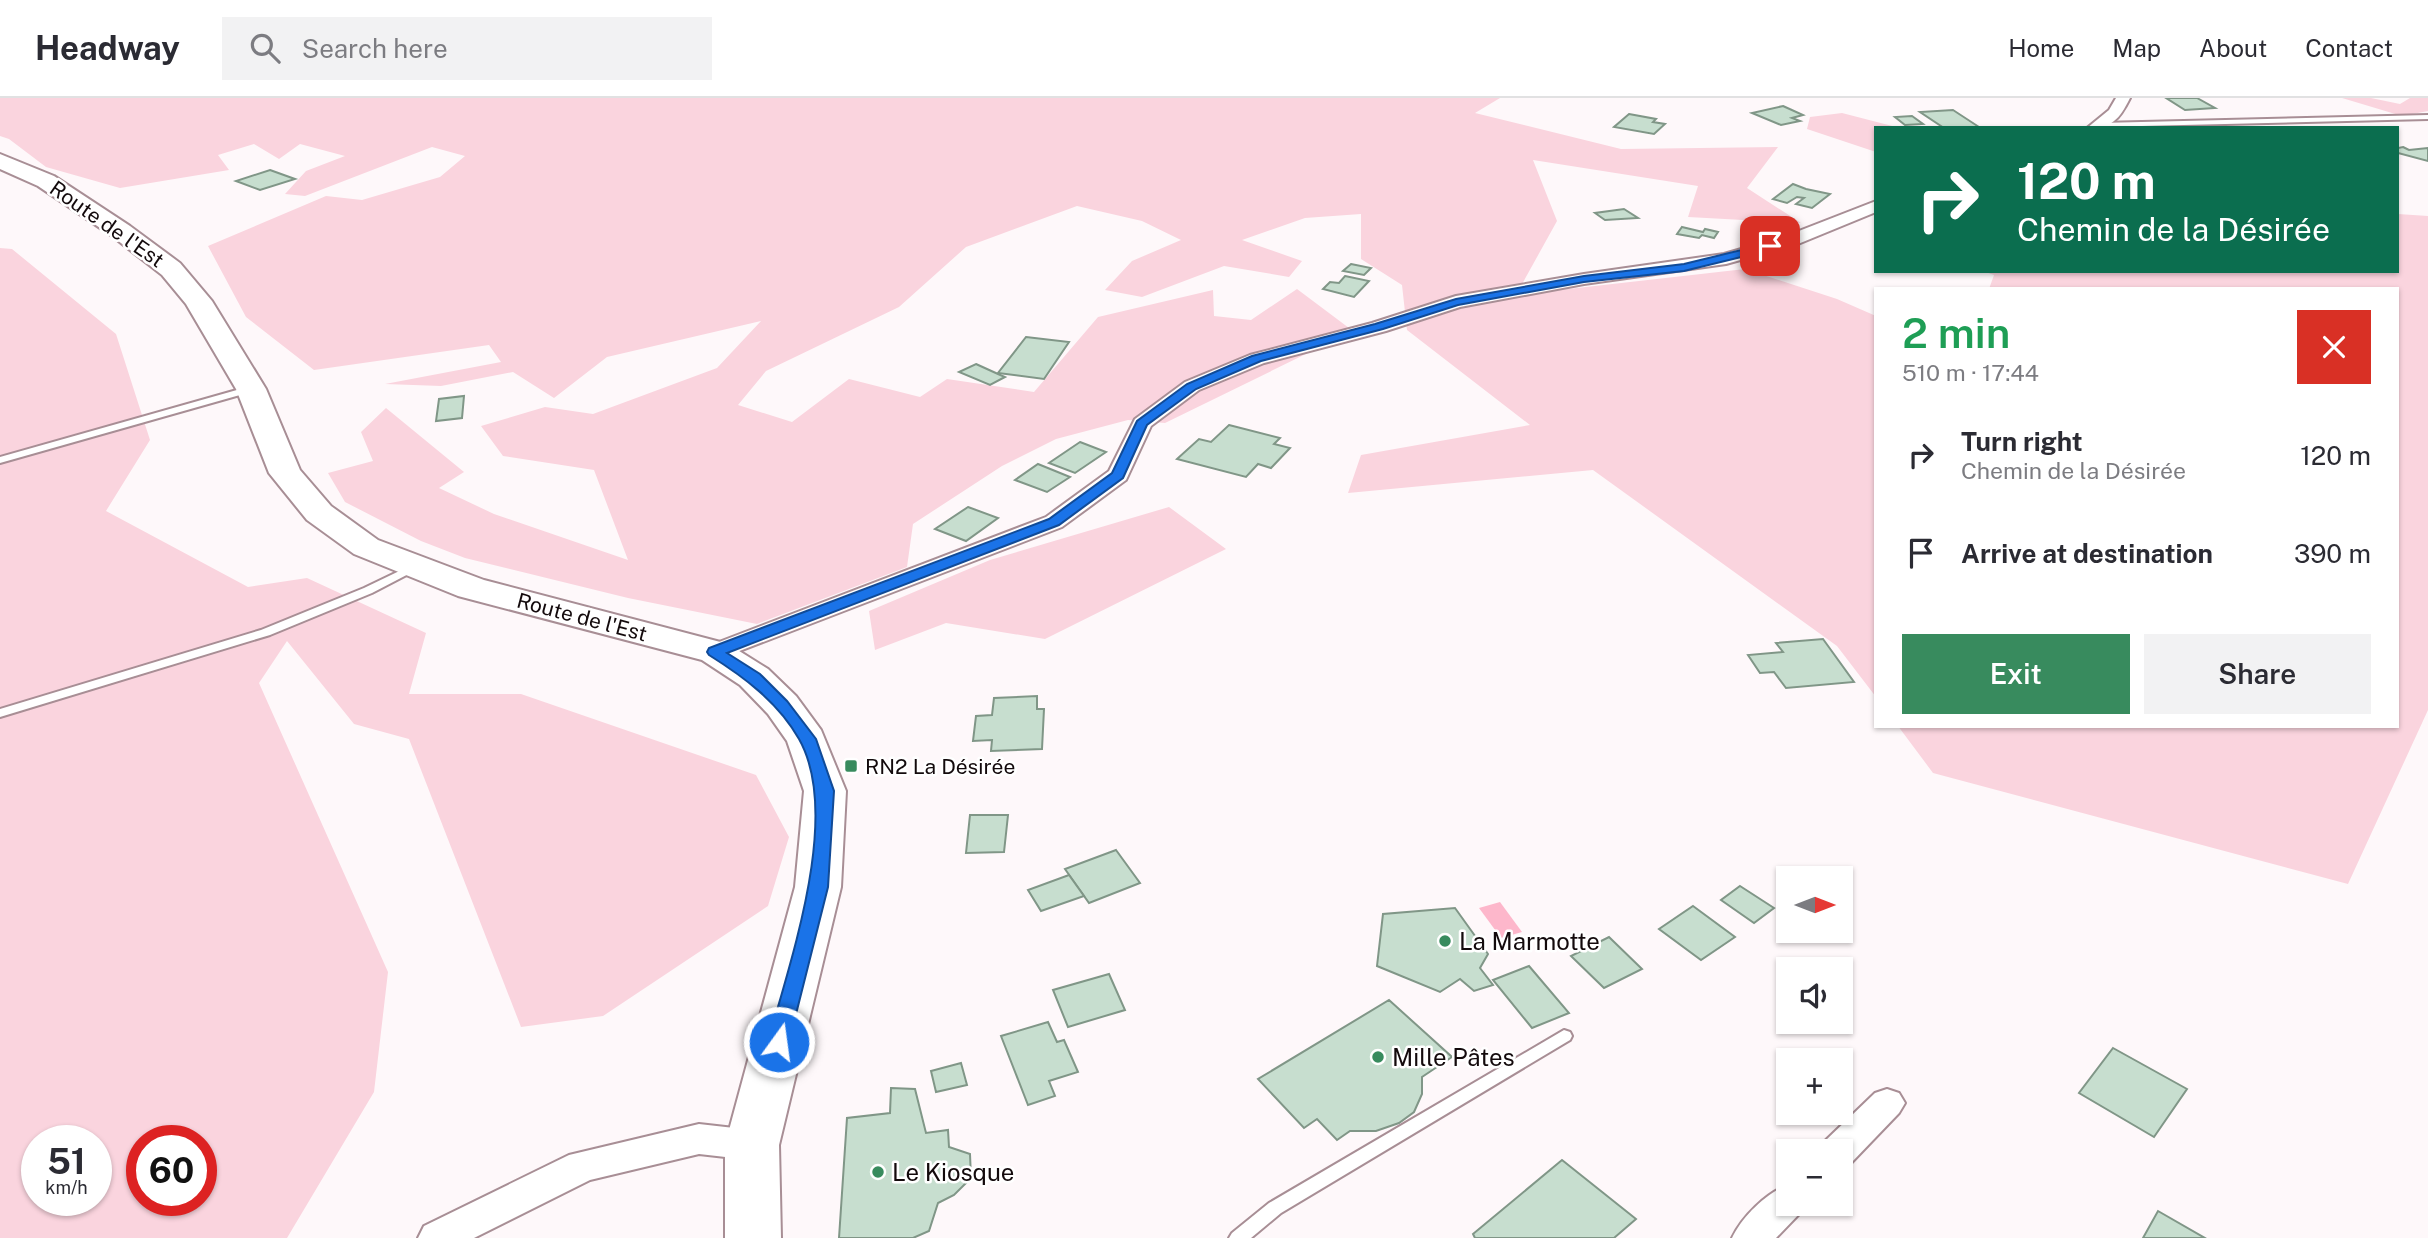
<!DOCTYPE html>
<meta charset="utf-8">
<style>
body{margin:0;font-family:"Public Sans",sans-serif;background:#f2f2f3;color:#2b2b33;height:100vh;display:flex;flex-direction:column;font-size:26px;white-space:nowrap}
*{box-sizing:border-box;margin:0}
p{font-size:23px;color:#7c7c81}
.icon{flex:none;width:38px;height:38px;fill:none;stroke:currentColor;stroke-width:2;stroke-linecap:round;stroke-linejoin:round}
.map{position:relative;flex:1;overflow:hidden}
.sheet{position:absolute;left:1874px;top:189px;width:525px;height:441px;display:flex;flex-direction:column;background:#fff;border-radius:0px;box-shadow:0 2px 5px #0004}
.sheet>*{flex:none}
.top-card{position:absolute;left:1874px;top:28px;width:525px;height:147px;border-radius:0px;box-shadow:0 2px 5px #0004;background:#0b6e4f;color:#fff;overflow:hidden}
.needle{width:46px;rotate:90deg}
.fabs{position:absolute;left:1776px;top:768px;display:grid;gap:14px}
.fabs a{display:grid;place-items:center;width:77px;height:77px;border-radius:0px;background:#fff;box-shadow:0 2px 5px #0004;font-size:35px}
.speed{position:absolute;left:21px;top:1027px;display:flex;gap:14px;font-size:35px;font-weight:700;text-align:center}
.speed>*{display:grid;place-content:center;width:91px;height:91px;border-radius:50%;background:#fff;box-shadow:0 2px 5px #0004;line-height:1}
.speed small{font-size:18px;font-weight:400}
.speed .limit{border:10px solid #d22;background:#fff;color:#111}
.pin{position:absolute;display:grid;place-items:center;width:60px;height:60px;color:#fff;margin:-30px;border-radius:14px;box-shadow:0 4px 10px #0006}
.me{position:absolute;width:77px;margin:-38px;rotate:14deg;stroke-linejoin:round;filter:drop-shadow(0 0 5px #0008)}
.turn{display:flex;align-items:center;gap:24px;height:147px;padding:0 28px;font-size:32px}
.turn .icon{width:91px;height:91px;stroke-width:2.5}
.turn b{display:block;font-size:49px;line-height:60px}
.round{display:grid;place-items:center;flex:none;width:74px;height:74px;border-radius:0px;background:#f2f2f3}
.overview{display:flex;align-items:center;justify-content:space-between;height:119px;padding:0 28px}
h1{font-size:42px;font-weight:600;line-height:52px;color:#1e9e55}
.primary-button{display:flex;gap:14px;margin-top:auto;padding:14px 28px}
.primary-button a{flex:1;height:80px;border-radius:0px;background:#388b5e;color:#fff;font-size:28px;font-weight:600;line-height:80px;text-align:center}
.primary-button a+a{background:#f2f2f3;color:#2b2b33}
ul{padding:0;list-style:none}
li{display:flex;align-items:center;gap:21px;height:98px;padding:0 28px}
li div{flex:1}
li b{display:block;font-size:26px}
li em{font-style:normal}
header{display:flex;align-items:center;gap:42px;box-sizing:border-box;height:98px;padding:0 35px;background:#fff;border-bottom:2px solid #e1e1e2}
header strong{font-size:33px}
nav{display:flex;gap:38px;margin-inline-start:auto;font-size:24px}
.search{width:490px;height:63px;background:#f2f2f3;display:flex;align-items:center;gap:18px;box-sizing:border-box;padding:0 24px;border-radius:0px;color:#7c7c81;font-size:26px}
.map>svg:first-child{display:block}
.green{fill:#fad4de;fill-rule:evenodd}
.water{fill:#fdb7cb}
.building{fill:#c7decf;stroke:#809687;stroke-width:2}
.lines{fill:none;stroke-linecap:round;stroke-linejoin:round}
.service-casing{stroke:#a88e95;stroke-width:4}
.minor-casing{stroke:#a88e95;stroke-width:4}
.primary-casing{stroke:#a88e95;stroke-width:4}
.service{fill:#fff;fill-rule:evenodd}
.minor{fill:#fff;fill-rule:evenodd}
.primary{fill:#fff;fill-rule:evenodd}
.route{fill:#1a73e8;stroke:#114b97;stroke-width:2}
.poi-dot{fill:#388b5e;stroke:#fff;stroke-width:2.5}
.labels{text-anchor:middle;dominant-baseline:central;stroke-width:5;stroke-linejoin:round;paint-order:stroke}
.street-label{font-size:21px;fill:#130a0c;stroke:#fff}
.poi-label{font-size:21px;fill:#130a0c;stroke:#fff;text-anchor:start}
.near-poi-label{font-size:24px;fill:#130a0c;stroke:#fff;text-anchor:start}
</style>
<header>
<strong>Headway</strong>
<div class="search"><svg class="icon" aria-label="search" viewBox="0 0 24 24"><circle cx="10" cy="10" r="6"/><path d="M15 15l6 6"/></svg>Search here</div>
<nav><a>Home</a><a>Map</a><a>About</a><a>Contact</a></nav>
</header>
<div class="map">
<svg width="2428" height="1140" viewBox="0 0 2428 1140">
<rect width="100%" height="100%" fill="#fef8fa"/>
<!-- green -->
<g class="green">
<polygon points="0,0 1500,0 1475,15 1621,51 1778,49 1747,90 1801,125 1688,119 1698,88 1533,62 1557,123 1516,197 1745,171 1837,201 1876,218 1876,599 1837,548 1593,372 1348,395 1361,357 1530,327 1407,232 1402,187 1361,161 1361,116 1305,120 1242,142 1302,163 1289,179 1224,168 1142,199 1105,192 1132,163 1181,142 1142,123 1077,108 966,149 899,209 766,273 738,307 792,324 849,281 920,299 947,281 1034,294 1098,219 1213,192 1214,218 1251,222 1297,191 1353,233 1165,325 1128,322 1056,341 1002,368 913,426 907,469 757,526 628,500 465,460 421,443 345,404 328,375 373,363 361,334 386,310 464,374 439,390 494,416 628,462 594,372 503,358 481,328 545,309 593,316 717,270 761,223 607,259 554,300 513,274 441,288 385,286 501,264 489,247 314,272 246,219 208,148 326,98 362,102 440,79 465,58 432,49 305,98 285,96 306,73 345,58 300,46 279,61 254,46 218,57 229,72 120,90 46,69 9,41 0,38"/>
<polygon points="2342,0 2371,0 2400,6 2410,0 2428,0 2428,13 2402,18"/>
<polygon points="1842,15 1900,30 1876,30 1876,54 1807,31 1810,19"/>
<polygon points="2398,116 2428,118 2428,612 2348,786 1933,675 1898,628 2398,628 2398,191 1989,191 1994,177 1983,173 2398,173"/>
<path d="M0,150L12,151L116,236L150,342L106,413L248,489L307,480L426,535L409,596H521L756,677L789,739L768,808L603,918L521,929L409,641L354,626L287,543L259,585L388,874L374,994L287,1140H0ZM37,1043H96V1102H37ZM142,1043H201V1102H142Z"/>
<polygon points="1169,409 1226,451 1045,541 946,525 875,552 869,513 990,462"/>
</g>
<!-- water -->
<polygon class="water" points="1500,804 1522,834 1501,840 1479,810"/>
<!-- building -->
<g class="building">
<polygon points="2166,0 2197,0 2215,10 2185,12"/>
<polygon points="1783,8 1803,17 1792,20 1800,23 1781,27 1752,15"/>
<polygon points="1953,12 1979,29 1944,30 1920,14"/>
<polygon points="1629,16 1656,21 1653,24 1665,26 1654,36 1614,29"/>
<polygon points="1912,18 1923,26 1905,27 1895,19"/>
<polygon points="2403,49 2409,52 2428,50 2428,63 2398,55 2398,50"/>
<polygon points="270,72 295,81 260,92 236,83"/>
<polygon points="1793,86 1806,91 1830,96 1812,110 1796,106 1804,100 1797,99 1787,105 1773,101"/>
<polygon points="1624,111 1638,120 1605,122 1595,115"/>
<polygon points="1682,129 1703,134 1705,131 1718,134 1714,140 1702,137 1699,140 1677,136"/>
<polygon points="1351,166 1371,170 1364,177 1343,173"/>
<polygon points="1345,178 1369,183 1354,199 1323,191 1330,184 1339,185"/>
<polygon points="1026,239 1069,244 1044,281 998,275"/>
<polygon points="976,266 998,276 1005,279 990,287 959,274"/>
<polygon points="464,298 462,320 436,323 439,301"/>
<polygon points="1229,327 1280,340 1274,346 1290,350 1271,370 1258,366 1246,379 1177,361 1199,341 1211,344"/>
<polygon points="1080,344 1106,354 1075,375 1049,365"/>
<polygon points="1038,366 1070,379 1047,394 1015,382"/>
<polygon points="968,409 998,420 966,443 935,431"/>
<polygon points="1823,541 1854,584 1786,590 1774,574 1760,575 1748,557 1783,554 1776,545"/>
<polygon points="1037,598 1037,611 1044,611 1042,651 991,653 992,642 973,643 976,618 992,617 994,600"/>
<polygon points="970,717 1008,717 1004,754 966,755"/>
<polygon points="1116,752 1140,785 1089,805 1065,771"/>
<polygon points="1069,777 1084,798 1041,813 1028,792"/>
<polygon points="1740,788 1774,810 1754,825 1721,802"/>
<polygon points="1693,808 1735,839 1701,862 1659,831"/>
<polygon points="1455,810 1488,856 1480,870 1493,887 1474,893 1460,881 1440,894 1377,868 1383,816"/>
<polygon points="1609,839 1642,871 1604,890 1571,858"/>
<polygon points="1529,868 1569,915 1532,930 1493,882"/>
<polygon points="1109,876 1125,912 1068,929 1053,892"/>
<polygon points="1389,902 1452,959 1422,979 1422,996 1414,1014 1399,1025 1376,1033 1350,1033 1337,1042 1317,1021 1304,1030 1258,981"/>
<polygon points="1048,924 1057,944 1064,942 1078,974 1049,983 1055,998 1028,1007 1001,938"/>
<polygon points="2113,950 2187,991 2154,1039 2079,995"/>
<polygon points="961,965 967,987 936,994 931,973"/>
<polygon points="891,990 915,991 926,1035 948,1032 949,1049 970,1056 971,1080 954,1097 938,1105 929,1133 913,1140 839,1140 847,1020 890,1015"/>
<polygon points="1562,1062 1636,1121 1614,1140 1475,1140 1473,1136"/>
<polygon points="2158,1113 2205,1140 2143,1140"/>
</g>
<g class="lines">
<!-- service casing -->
<g class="service-casing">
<g id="service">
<polygon points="2428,17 2428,21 2100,29 2097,27 2100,25"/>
<polygon points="251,288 254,289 254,293 0,365 0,359"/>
<polygon points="416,465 422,468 420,470 372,495 270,537 0,619 0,611 261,532 364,490"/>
<polygon points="1564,932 1570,934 1572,938 1570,942 1281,1115 1251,1140 1229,1140 1232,1135 1269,1105"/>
</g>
</g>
<!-- minor casing -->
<g class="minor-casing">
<g id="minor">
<path d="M2116,0H2130C2119,22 2112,30 2087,30L2109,12Z"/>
<polygon points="1876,103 1876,114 1798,146 1726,166 1584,186 1460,209 1386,233 1264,265 1199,292 1151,328 1126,382 1062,429 724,559 715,562 706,559 702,554 706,549 1046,419 1109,373 1135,321 1185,284 1250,257 1372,225 1456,198 1584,176 1724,156 1786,138"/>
<polygon points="1887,991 1899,995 1905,1005 1899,1015 1851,1065 1841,1068 1841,1054 1820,1054 1825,1043 1875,995"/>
<polygon points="699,1026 752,1032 765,1036 770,1047 765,1058 752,1062 699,1056 590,1082 474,1140 418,1140 424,1128 569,1057"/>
<path d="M1788,1087V1106H1805L1801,1114L1776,1140H1732C1742,1119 1766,1095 1788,1087Z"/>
</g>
</g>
<!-- primary casing -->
<g class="primary-casing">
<polygon id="primary" points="0,56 54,78 130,128 180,165 212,203 266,291 300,372 331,408 378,442 484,482 728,546 768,571 796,598 821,632 846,693 841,789 779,1047 781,1140 725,1140 725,1047 795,789 804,693 787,643 768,616 740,587 702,562 458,498 354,456 307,422 269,375 236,291 186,206 162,177 112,138 38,88 0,71"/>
</g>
<!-- service -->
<use href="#service" class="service"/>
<!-- minor -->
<use href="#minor" class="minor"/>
<!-- primary -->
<use href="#primary" class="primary"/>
</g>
<!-- route -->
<path class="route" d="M1770,145L1774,146V151L1684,173L1584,184L1458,207L1383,231L1261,263L1196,291L1147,327L1123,380L1059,427L727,555L760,576L787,603L816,641L834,693L828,789L789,944L786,949L779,952L771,949L768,944C790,863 842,717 799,641C778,604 744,579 709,557L707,554L709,550L1049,421L1112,375L1137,323L1187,286L1252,258L1375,226L1456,201L1584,178L1684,166Z"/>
<!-- markers -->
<g class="poi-dot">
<rect x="844" y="661" width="14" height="14" rx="3.5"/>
<circle cx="1445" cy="843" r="7"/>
<circle cx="1378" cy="959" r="7"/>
<circle cx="878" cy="1074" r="7"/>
</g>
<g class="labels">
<!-- street labels -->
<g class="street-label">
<text transform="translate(107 126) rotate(35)">Route de l'Est</text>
<text transform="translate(582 519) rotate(15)">Route de l'Est</text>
</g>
<!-- poi labels -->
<g class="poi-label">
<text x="865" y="668">RN2 La Désirée</text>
</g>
<!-- near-poi labels -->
<g class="near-poi-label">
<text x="1459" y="843">La Marmotte</text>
<text x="1392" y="959">Mille Pâtes</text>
<text x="892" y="1074">Le Kiosque</text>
</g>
</g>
</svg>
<div class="fabs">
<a><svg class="needle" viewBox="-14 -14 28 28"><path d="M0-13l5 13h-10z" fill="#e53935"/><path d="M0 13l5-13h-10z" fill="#7c7c81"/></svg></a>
<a><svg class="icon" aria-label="sound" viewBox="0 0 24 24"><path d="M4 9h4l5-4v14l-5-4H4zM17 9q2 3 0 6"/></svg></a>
<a>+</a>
<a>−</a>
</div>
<div class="speed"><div>51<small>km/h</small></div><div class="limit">60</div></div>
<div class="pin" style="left:1770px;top:148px;background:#d93025"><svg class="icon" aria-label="arrive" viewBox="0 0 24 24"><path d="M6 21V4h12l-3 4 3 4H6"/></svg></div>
<svg class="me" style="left:779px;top:944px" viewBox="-20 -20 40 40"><circle r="17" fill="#1a73e8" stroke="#fff" stroke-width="3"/><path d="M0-11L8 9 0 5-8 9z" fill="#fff"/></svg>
<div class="top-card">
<div class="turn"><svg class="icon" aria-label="right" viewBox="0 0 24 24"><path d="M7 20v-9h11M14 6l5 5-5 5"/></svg><div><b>120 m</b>Chemin de la Désirée</div></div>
</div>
<section class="sheet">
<div class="overview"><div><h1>2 min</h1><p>510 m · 17:44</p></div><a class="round" style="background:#d93025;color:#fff"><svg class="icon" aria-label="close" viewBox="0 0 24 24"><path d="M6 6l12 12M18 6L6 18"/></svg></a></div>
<ul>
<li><svg class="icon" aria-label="right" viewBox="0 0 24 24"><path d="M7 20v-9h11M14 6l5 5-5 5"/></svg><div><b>Turn right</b><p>Chemin de la Désirée</p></div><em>120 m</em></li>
<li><svg class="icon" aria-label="arrive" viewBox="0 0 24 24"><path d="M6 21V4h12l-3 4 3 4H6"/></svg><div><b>Arrive at destination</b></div><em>390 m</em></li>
</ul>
<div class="primary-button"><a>Exit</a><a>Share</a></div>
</section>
</div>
